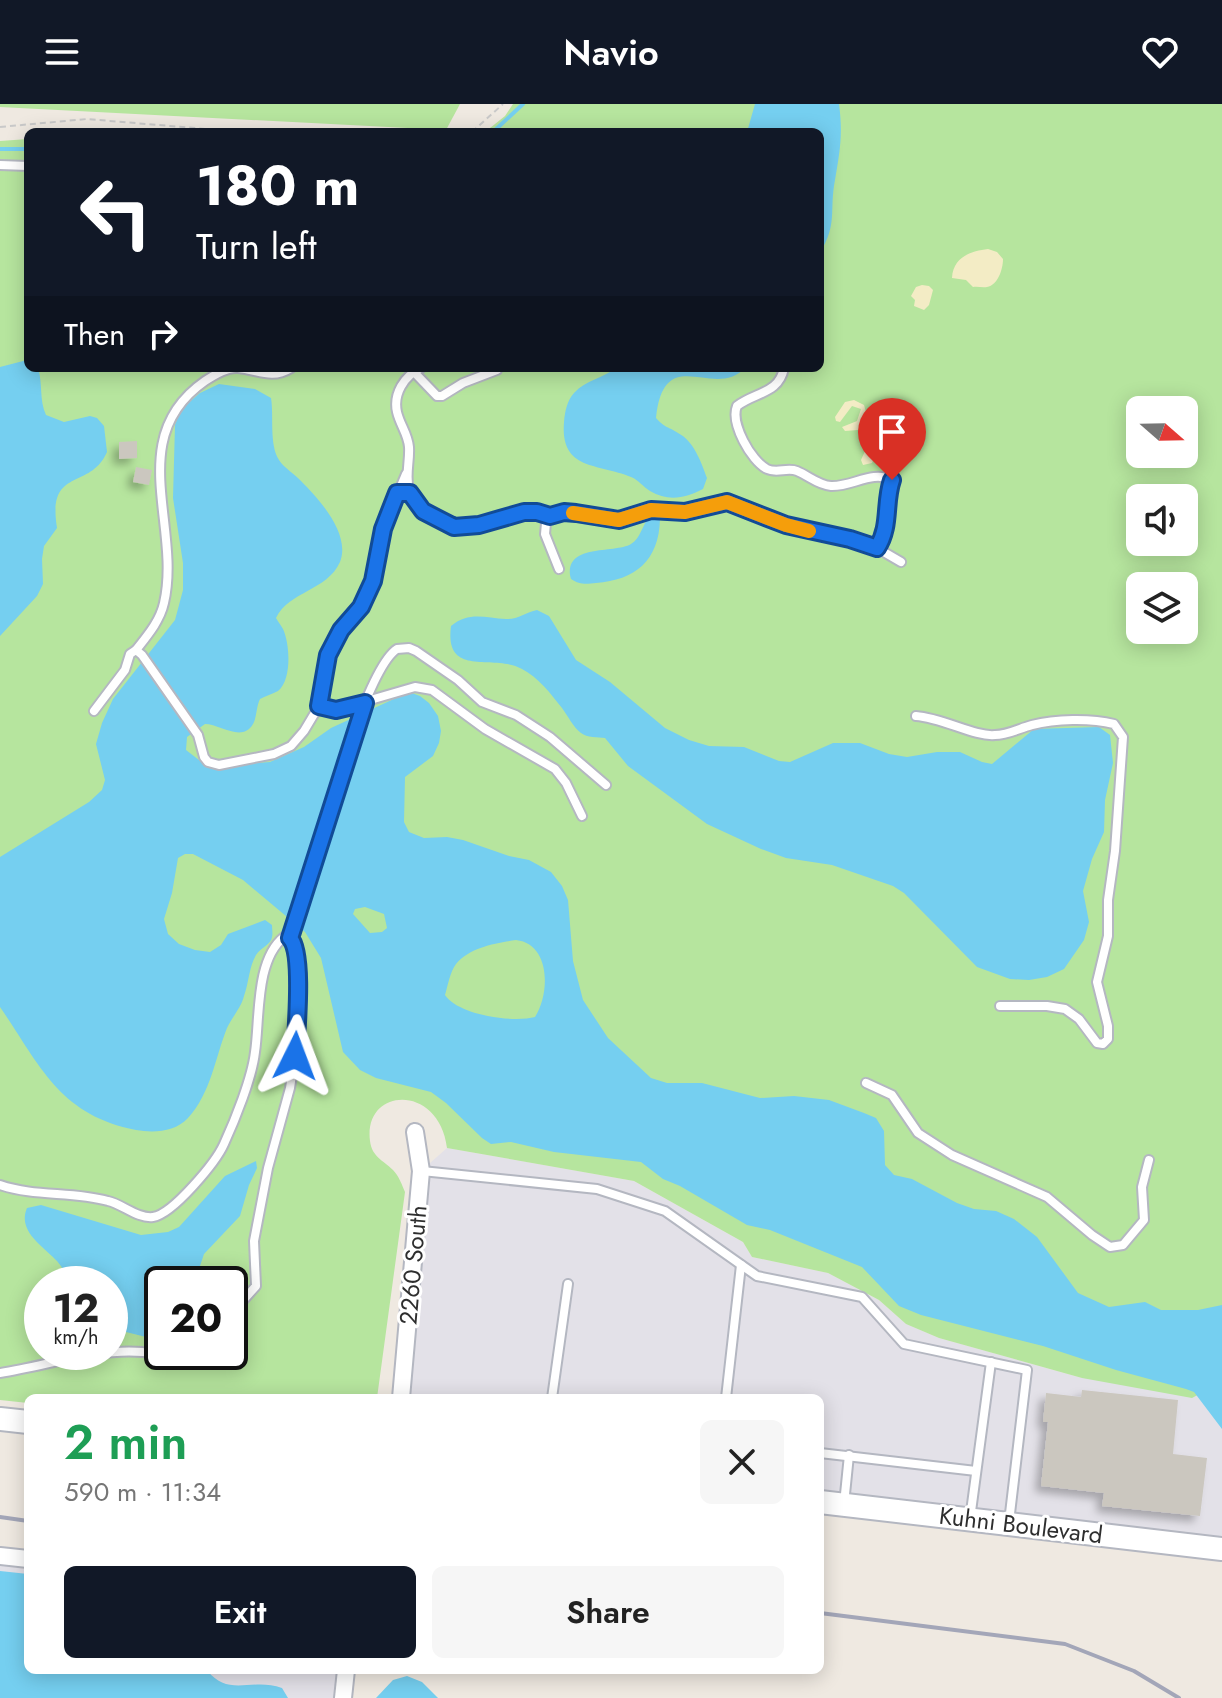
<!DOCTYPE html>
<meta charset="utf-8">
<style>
body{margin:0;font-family:Jost,sans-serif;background:#f6f6f6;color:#222;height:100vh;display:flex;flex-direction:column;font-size:30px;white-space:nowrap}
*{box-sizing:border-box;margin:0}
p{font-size:26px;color:#767676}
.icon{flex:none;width:44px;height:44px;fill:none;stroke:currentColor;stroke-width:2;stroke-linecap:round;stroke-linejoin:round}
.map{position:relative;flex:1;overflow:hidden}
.drawer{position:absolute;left:24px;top:1290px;width:800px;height:280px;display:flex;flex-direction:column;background:#fff;border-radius:12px;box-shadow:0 4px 20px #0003}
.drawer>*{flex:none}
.banner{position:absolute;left:24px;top:24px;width:800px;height:244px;border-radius:12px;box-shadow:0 4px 20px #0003;background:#111827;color:#fff;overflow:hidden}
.needle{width:52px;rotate:110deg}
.fabs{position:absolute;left:1126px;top:292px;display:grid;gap:16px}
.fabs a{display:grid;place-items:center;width:72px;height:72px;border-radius:12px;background:#fff;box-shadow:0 4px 20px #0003;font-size:40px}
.speed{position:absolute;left:24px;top:1162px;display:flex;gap:16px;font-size:40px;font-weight:700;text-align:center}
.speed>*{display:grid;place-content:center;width:104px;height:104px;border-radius:50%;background:#fff;box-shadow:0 4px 20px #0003;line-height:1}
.speed small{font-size:20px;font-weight:400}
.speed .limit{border:4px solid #111;border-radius:12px;background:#fff;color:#111}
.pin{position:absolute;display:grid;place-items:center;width:68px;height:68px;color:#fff;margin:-82px -34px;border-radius:50% 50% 50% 0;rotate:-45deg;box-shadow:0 0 8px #0007}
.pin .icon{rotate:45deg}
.me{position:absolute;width:88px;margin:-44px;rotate:3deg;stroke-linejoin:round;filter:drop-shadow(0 0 6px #0008)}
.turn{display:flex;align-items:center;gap:28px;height:168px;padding:0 40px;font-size:36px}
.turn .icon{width:104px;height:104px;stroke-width:2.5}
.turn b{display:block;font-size:56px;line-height:68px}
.then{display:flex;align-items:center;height:76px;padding:0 40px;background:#0003;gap:16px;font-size:30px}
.round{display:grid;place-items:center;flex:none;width:84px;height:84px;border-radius:12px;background:#f6f6f6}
.summary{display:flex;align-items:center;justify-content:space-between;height:136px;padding:0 40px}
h1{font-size:48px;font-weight:600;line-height:60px;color:#1e9e55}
.primary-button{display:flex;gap:16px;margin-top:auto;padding:16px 40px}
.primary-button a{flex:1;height:92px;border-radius:12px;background:#111827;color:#fff;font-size:32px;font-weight:600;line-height:92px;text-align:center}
.primary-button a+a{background:#f6f6f6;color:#222}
header{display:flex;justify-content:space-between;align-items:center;height:104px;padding:0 40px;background:#111827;color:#fff;font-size:36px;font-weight:600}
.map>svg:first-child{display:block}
.industrial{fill:#e3e1e8}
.green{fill:#b6e59e;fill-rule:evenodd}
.sand{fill:#f3ecc5}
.water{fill:#75cff0;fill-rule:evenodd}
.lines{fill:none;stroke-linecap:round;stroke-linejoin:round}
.stream{stroke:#75cff0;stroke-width:4}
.building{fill:#cbc7bf;filter:url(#shadow)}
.lane-casing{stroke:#b4b7c1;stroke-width:12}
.street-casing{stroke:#b4b7c1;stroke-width:20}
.secondary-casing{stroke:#b4b7c1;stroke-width:26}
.path{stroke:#c9c9c9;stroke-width:2;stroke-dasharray:6 4;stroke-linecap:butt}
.lane{stroke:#fff;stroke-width:8}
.street{stroke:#fff;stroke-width:16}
.secondary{stroke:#fff;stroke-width:22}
.rail{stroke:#a3a6b8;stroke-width:4}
.route-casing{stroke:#114b97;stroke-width:20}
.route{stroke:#1a73e8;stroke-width:14}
.slow{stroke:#f59e0b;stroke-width:14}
.labels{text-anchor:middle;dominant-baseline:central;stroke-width:6;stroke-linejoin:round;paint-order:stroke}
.street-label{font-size:24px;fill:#2e2e2e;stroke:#fff}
</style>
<header><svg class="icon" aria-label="menu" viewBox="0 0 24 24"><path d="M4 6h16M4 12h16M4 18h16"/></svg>Navio<svg class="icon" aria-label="heart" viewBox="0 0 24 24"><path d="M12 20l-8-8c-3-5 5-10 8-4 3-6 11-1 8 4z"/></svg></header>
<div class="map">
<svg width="1222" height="1594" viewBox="0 0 1222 1594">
<defs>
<filter id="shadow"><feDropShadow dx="-6" dy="6" stdDeviation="4" flood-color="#0004"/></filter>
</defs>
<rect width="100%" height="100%" fill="#efe9e1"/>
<!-- industrial -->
<g class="industrial">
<polygon points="447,1044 634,1077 743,1138 752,1153 828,1169 879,1196 906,1220 939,1234 1082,1274 1222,1278 1222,1445 820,1398 820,1294 401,1294 421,1067"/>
<polygon points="0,1461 28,1465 28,1566 340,1566 336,1594 0,1594"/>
</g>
<!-- green -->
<g class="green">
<polygon points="0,0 460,0 446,26 0,3"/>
<path d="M513,0H1222V1278L1192,1294L1082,1274L939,1234L906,1220L879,1196L828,1169L752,1153L743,1138L634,1077L447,1044C439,979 363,983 370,1037C372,1053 383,1056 393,1066C399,1072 402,1081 405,1088L377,1294H28V1299L0,1296V37L28,35V264H820V28H485L505,12ZM1140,306H1184V350H1140ZM1140,394H1184V438H1140ZM1140,482H1184V526H1140ZM42,1180H110V1248H42ZM162,1180H230V1248H162Z"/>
</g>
<!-- sand -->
<g class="sand">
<path d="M988,145L997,148L1003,155C1003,165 998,181 987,183C982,184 978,182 973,183L966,176L952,174C953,153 971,147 988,145Z"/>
<polygon points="922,181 929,182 933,186 929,201 924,206 914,202 915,196 911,192 916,183"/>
<polygon points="854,296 864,301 867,312 858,326 845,327 842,323 857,317 861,305 852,302 840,318 836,317 835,313 845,298"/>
<polygon points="882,332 886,333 887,340 877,347 872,359 863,361 861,356 870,336"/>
</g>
<!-- water -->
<g class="water">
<path d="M755,0H839C843,30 840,47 835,76C829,107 838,119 820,149V28H747Z"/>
<path d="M27,256L28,264H38C43,280 39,296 46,311L64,318L90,312L97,314L104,322L107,348C90,387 47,362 57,424L44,442L42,455L43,480L37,492L0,532V263Z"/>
<path d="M616,264H745C714,297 664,237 656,314C665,324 667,322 678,329C694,337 701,358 707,374L703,385C686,394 668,398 650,387C643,383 639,376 631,373C598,359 560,367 564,318C565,307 567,297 574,289C586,276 603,274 616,264Z"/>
<path d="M219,280L255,285L271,294C274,312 269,340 279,356C284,364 295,370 301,377C319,395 351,430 340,458C327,487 289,487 276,514C278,518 281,521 283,525C290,540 292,576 278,587C273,590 265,592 260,595C256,603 257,613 253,620C242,639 220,620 205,620L187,633L186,646L208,663L270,658L304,643L331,624L409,588L420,592L429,599L438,612L441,627L439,639L433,652L405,673L404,718L409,728L424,734L447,733L463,736L509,752L529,756L551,768L562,782L568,796L573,857L583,896L608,934L651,974L667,979H702L760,994L794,992L829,996L864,1009L876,1014L884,1027L885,1061L894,1071L912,1075L957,1099L974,1105L996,1107L1014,1115L1037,1133L1078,1189L1109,1203L1145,1198L1161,1206H1198L1222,1201V1325L1194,1288L1186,1285L1116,1266L1043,1242L921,1211L899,1202L862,1163L770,1126L747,1121L680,1082L663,1075L641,1058L554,1048L511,1038L491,1040L482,1034L446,999L431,988L376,974L360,966L343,948L321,854L305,828L243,776L193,750H185L178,754L172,789L164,815L168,830L179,840L195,846L210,848L221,841L228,830L265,816L272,821C272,824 273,830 272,833C271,841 261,843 256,851C249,863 249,878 244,892C241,904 232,913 227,924C215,954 211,989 188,1014C175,1028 154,1029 136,1026C59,1011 40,961 0,903V753L89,698L102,686L105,676L96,640L102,619L113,595L175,516L183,486V459L173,394L175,321L181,305L200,289ZM365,803L384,810L387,824L382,828L370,829L353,810L355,805ZM516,836C551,840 550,890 535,913C513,919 458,911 445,891C448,881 450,868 456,860C470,843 496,839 516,836Z"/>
<path d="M656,412L660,415C659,457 635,476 596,479C586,480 580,481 571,475C562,439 614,450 631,440C640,435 642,422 649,413Z"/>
<path d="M537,506L549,512L576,556L610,578L665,624L689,636L709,642L744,643L779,657L790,658L833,639H860L889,650L907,653L937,648H960L982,658L992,660L1034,625L1099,623L1110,631L1113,659L1105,696L1104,728L1092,755L1083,787L1089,818L1084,836L1064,865L1047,873L1029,876L1010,875L977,863L904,789L893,782L832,761L786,754L761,745L707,720L628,662L605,634C598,633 587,634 581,629C573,623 568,612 562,604C551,590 538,573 522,565C494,549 444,575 451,522C469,507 485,514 506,515C517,516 526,508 537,506Z"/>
<path d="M256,1057L257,1064L249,1081L240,1112L204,1150L194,1180H162V1233H146L110,1224V1180H71C67,1172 63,1164 57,1157C43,1142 17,1127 27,1104L41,1101L141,1131L168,1128L179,1123L225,1072Z"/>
<path d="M0,1467L28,1470V1566H207C228,1594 252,1573 282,1584L288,1594H0Z"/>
<polygon points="407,1572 422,1578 438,1594 376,1594 393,1576"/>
</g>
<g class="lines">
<!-- stream -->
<g class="stream">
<polyline points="493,28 523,0"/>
<polyline points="0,45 28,45"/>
</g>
</g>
<!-- building -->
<g class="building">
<polygon points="137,337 137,354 119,355 119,338"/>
<polygon points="136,363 152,366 149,381 133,378"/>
<polygon points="1082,1286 1178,1296 1173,1350 1207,1354 1200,1412 1102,1402 1104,1389 1041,1382 1048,1318 1043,1318 1046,1289 1081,1293"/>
</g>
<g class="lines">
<!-- lane casing -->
<g class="lane-casing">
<g id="lane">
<polyline points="0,61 28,62"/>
<path d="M421,264C404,272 393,290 397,308C400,321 408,330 409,343C410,358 405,371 409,386C412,395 419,404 427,410C474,445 510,391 550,412"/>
<path d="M784,264C779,290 755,288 737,302C730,319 751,357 767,365C777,370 787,363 797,367C809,372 818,381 831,382C852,383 872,366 892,376C884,399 891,423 877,444L901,458"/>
<polyline points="412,266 437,292 442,292 463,279 497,266"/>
<polyline points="559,465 545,430 546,419 552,411 564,408 584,410 619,416 651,406 685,408 722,397 786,421 850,435 877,444"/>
<path d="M136,546C147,532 160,517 164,499C182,422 123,334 205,277C214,271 227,263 238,264C259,266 271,276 291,264"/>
<polyline points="319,602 336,606 415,583 432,586 485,625 555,665 566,679 582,712"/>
<polyline points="94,607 125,566 130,550 136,546 142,551 198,631 204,653 208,658 219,661 274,650 291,642 304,627 319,602 328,551 341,526 361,503 373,477 383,425 406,370"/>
<path d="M916,612C943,614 975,633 995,631C1008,631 1020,624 1032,621C1055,615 1090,614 1114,620L1123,633L1115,747L1108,796V832L1097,878L1108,922V935L1103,940L1097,939L1079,915L1065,905L1047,902H1000"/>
<path d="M290,834C309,781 360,569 397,545L409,544L416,547L458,576L482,598L516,611L550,633L606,681"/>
<polyline points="866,979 892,991 918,1029 952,1051 1047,1093 1092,1131 1110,1143 1123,1141 1144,1116 1142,1083 1149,1056"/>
<polyline points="422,1067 597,1085 665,1107 757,1172 862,1193 904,1240 1027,1266 1009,1418"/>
<path d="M0,1081C35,1093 72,1087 108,1097C122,1100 138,1115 153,1113C173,1110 216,1058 224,1040C235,1016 252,974 255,948C260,915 255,856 284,833L292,835L298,864L295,952L290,984L268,1064L254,1137L256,1182L239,1201L230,1218"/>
<path d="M0,1269C47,1262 95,1244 143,1248C163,1249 208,1259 223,1248"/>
<polyline points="552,1294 568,1180"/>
<polyline points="726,1294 741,1161"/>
<polyline points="820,1349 976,1367"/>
<polyline points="844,1400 849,1351"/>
<polyline points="970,1415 991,1258"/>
</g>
</g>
<!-- street casing -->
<g class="street-casing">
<g id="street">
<polyline points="401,1294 421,1067 415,1028"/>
<polyline points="0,1452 28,1455"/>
<polyline points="343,1594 346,1566"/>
</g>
</g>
<!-- secondary casing -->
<g class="secondary-casing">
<g id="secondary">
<polyline points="0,1315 28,1318"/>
<polyline points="820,1398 1222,1445"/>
</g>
</g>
<!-- path -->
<g class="path">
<polyline points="0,23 87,15 242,28"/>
<polyline points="472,28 503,0"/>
</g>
<!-- lane -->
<use href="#lane" class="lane"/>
<!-- street -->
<use href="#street" class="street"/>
<!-- secondary -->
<use href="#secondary" class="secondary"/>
<!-- rail -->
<g class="rail">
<polyline points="0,1413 28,1417"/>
<polyline points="820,1509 1065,1540 1134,1567 1179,1594"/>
</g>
</g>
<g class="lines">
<!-- route casing -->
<g class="route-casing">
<path id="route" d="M295,952C296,929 304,849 290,834L365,599L336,606L319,602L328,551L341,526L361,503L373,477L383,425L397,389H410L423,407L454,423L479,421L524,408H537L550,412L564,408L576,409L619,416L651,406L685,408L727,398L786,421L850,435L877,444C891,422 884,399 892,376"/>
</g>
<!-- route -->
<use href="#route" class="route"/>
<!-- slow -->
<polyline class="slow" points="573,409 619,416 651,406 685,408 727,398 786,421 809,427"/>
</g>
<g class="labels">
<!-- street labels -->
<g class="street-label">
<text transform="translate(413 1161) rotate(-85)">2260 South</text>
<text transform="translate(1021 1421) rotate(7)">Kuhni Boulevard</text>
</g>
</g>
</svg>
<div class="fabs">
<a><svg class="needle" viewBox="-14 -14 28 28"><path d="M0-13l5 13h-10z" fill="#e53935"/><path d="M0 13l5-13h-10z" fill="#767676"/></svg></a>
<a><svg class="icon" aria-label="sound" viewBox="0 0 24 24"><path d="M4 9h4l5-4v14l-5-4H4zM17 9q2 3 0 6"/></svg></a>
<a><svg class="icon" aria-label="layers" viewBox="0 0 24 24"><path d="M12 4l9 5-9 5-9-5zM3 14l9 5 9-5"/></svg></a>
</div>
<div class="speed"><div>12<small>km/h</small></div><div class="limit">20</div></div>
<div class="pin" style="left:892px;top:376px;background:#d93025"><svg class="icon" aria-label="arrive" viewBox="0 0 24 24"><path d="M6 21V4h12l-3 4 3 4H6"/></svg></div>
<svg class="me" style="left:295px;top:952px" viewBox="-20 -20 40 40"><path d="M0-17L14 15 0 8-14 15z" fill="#1a73e8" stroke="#fff" stroke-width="4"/></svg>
<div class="banner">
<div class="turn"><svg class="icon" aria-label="left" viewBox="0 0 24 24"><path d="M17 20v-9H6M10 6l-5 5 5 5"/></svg><div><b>180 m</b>Turn left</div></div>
<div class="then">Then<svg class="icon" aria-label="right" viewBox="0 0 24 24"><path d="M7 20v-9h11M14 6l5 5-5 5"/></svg></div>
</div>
<section class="drawer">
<div class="summary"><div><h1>2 min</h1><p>590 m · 11:34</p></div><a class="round"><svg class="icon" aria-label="close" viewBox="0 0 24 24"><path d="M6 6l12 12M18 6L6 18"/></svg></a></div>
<div class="primary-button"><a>Exit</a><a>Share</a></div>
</section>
</div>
